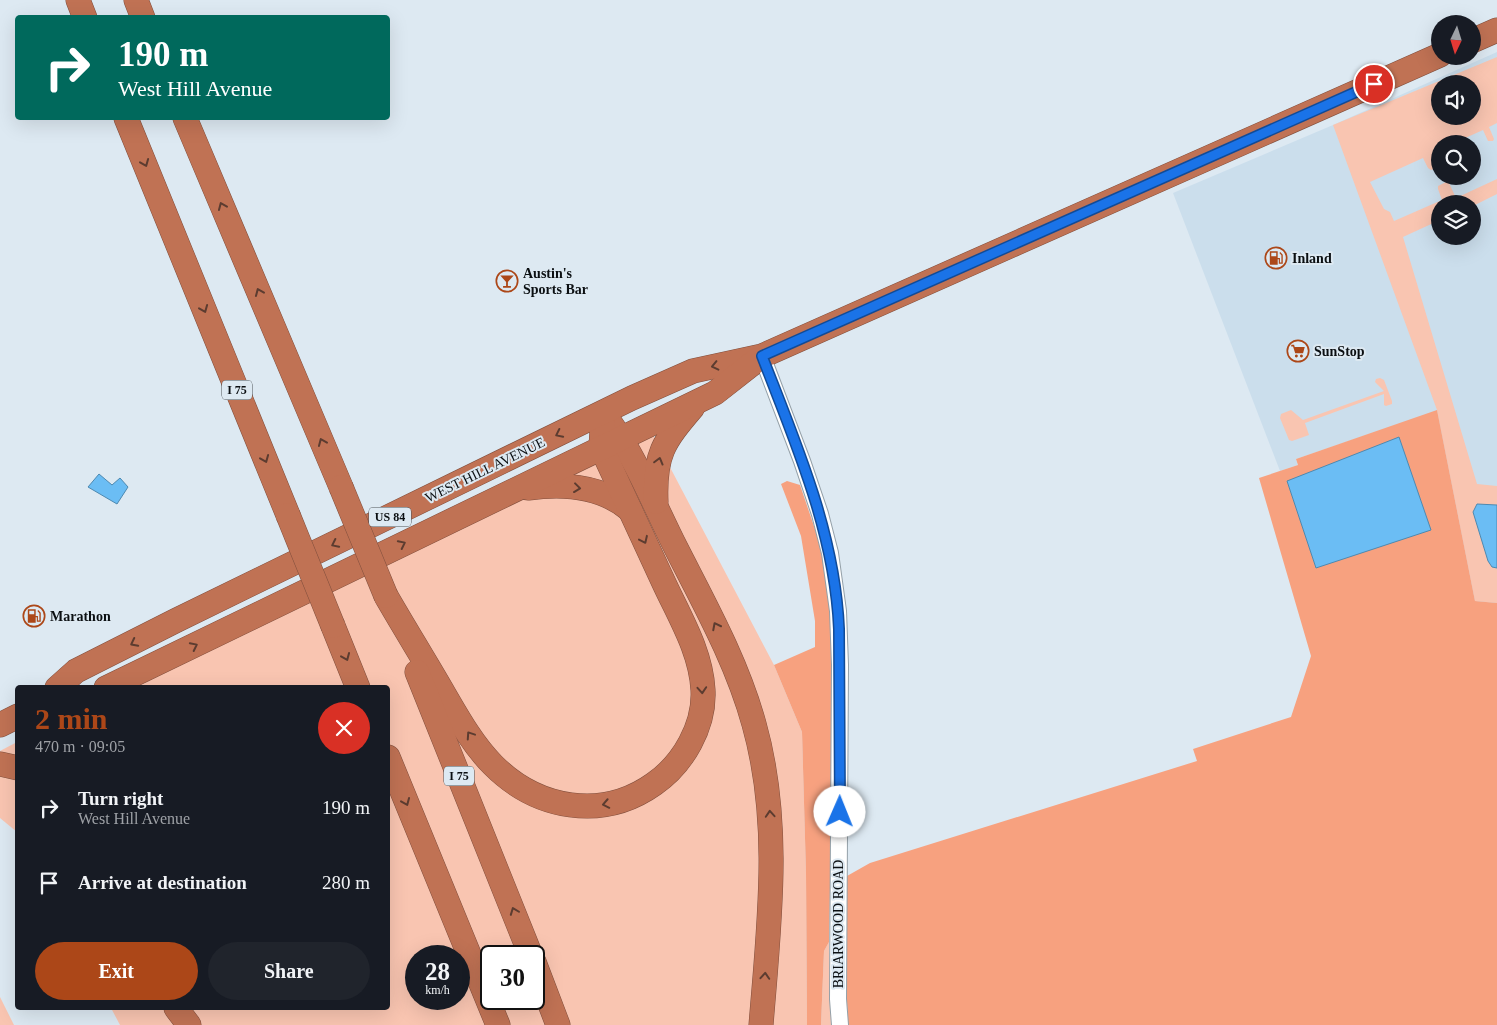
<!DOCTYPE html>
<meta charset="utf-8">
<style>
body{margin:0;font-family:Georgia,serif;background:#20242c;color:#f1f3f6;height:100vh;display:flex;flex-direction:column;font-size:19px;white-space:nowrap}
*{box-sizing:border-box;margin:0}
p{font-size:16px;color:#9ea1a6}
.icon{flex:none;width:28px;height:28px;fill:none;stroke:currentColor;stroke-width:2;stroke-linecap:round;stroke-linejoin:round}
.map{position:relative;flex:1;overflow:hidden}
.sheet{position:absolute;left:15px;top:685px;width:375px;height:325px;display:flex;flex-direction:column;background:#171b24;border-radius:5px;box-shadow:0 5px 20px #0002}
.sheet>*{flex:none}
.guide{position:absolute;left:15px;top:15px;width:375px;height:105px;border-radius:5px;box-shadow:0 5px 20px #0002;background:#00695c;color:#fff;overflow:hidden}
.needle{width:32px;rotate:184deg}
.fabs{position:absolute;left:1431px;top:15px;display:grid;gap:10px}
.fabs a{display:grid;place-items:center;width:50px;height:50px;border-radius:50%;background:#171b24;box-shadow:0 5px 20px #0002;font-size:25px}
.speed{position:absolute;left:405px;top:945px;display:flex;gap:10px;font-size:25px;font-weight:700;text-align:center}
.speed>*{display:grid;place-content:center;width:65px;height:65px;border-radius:50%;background:#171b24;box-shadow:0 5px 20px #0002;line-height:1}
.speed small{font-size:12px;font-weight:400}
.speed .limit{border:2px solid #111;border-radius:8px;background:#fff;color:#111}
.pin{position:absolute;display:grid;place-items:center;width:42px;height:42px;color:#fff;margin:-21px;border:2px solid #fff;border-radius:50%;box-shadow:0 1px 5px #0007}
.me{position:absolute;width:55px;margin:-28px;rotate:1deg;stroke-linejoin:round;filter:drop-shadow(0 0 4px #0008)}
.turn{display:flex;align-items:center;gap:18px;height:105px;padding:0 20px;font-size:22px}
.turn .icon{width:65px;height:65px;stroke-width:2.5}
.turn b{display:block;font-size:35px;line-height:42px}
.round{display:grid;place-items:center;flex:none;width:52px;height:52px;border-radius:26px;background:#20242c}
.summary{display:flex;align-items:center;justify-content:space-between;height:85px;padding:0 20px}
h1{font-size:30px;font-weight:600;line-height:38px;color:#ac4718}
.primary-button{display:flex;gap:10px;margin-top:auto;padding:10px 20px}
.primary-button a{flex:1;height:58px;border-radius:30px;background:#ac4718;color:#fff;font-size:20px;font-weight:600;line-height:58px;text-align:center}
.primary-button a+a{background:#20242c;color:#f1f3f6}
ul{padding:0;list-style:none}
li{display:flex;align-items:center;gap:15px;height:75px;padding:0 20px}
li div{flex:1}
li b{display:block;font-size:19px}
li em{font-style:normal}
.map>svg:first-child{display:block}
.built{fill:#cbdeec;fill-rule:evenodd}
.green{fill:#f9c5b1;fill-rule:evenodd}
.forest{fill:#f7a17f}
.water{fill:#6bbdf4;stroke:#4e89b0}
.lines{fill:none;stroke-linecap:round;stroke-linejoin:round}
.minor-casing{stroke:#94a0a8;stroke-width:18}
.highway-casing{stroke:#814f3d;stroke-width:25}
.minor{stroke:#fff;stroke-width:16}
.highway{stroke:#c07254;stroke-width:24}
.highway-bridge-casing{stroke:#814f3d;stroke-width:25;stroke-linecap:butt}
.highway-bridge{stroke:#c07254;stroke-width:24}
.oneway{stroke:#5c3c30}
.route-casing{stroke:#114b97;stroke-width:12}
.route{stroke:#1a73e8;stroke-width:9}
.labels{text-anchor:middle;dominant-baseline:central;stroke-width:4;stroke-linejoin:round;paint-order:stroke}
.shield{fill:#dde9f2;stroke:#4a5055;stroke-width:1}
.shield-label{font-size:12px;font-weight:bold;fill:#0b0f12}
.poi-label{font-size:14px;font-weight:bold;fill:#0b0f12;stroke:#dde9f2;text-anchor:start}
.street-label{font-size:14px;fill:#0b0f12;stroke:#dde9f2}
</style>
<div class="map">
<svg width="1497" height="1025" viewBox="0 0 1497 1025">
<rect width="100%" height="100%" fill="#dde9f2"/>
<!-- built -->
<path class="built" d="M1497,52V603L1475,601L1437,411L1296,459L1298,465L1280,471L1173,193L1333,125ZM1440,84H1472V116H1440ZM1440,144H1472V176H1440ZM1440,204H1472V236H1440Z"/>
<!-- green -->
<g class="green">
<path d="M1497,57V123L1489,127L1494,139L1493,141H1488L1483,130L1452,144H1440V149L1435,152L1440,163L1439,167L1431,170L1428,168L1423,158L1370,182L1384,209L1390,212L1394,221L1442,200L1438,189V186L1446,182L1449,183L1456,198L1497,179V194L1473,206L1472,204H1440V220L1403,237L1477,484L1497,486V603L1475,601L1437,410L1333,125ZM1440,84H1472V116H1440Z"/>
<polygon points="1380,378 1384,380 1392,401 1392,404 1386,406 1384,405 1384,394 1305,423 1309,435 1292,441 1289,440 1280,418 1281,414 1291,410 1303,420 1384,391 1375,382 1376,379"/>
<path d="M652,433L774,665L802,732L806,873L807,1025H120L111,1008H388V688L127,687ZM416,956H459V999H416ZM491,956H534V999H491Z"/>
<polygon points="17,742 17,832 0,818 0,751"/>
<polygon points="829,942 831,1025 821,1025 824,951"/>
<polygon points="0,997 14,1025 0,1025"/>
</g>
<!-- forest -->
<g class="forest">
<polygon points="1437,410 1475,601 1497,603 1497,1025 848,1025 845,953 847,876 870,863 1197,761 1193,749 1291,717 1311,656 1259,478 1298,465 1296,459"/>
<polygon points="787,481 800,485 817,535 829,588 832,633 833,728 829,942 824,951 821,1025 807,1025 806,873 802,732 774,665 815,647 815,621 801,536 781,484"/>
</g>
<!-- water -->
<g class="water">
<polygon points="1399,437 1431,530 1316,568 1287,481"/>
<polygon points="99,474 112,485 120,478 128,487 117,504 88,487"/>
<polygon points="1477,504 1497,505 1497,568 1492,567 1488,561 1473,512"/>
</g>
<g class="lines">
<!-- minor casing -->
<g class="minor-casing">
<polyline id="minor" points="762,356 802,461 820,514 830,553 838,611 840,665 838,999 840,1025"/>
</g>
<!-- highway casing -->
<g class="highway-casing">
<g id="highway">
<polyline points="78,0 85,18"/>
<polyline points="136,0 143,18"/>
<polyline points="1472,41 1497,30"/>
<polyline points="126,118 288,515"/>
<polyline points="185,118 341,487"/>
<path d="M611,424C638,462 655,507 676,548C705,605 737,662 754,724C782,823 769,925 761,1025"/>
<path d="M528,488C564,483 602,486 630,510"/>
<path d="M656,502C654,455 663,442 693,407"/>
<path d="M386,596C405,629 425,661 444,694C458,718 473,745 493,765C537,809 602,821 654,784C683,764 705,726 703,690C701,651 679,616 663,581C642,536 622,492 601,447L603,413"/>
<polyline points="333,626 358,688"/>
<polyline points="417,672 531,956"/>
<polyline points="57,688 76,671 177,620 632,398 693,371 762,356 1440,55"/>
<polyline points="106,688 715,393 757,360"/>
<polyline points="0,725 18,716"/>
<polyline points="388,757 498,1025"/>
<polyline points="0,764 18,768"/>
<polyline points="534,962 558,1025"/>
<polyline points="176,1008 189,1025"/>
</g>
</g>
<!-- minor -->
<use href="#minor" class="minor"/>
<!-- highway -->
<use href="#highway" class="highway"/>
<!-- highway-bridge casing -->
<g class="highway-bridge-casing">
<g id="highway-bridge">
<polyline points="341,487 386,596"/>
<polyline points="288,515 333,626"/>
</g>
</g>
<!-- highway-bridge -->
<use href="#highway-bridge" class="highway-bridge"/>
</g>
<!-- one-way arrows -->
<defs><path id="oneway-chevron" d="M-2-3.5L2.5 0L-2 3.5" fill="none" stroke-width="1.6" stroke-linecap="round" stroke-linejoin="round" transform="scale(1.25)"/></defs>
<g class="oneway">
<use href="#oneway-chevron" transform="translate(145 163) rotate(68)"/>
<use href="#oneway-chevron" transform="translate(222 206) rotate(-113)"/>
<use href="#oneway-chevron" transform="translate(259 292) rotate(-113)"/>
<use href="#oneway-chevron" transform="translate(204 309) rotate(68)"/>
<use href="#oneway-chevron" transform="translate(715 366) rotate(167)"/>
<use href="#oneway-chevron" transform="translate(559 434) rotate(154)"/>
<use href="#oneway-chevron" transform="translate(322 442) rotate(-113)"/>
<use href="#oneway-chevron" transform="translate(265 459) rotate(68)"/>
<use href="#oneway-chevron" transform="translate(659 461) rotate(-75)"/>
<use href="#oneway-chevron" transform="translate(577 488) rotate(7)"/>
<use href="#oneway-chevron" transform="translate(644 540) rotate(65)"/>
<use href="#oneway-chevron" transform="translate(335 544) rotate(154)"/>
<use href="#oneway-chevron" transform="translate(402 544) rotate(-26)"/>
<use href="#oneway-chevron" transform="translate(716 626) rotate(-117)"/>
<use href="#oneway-chevron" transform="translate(134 643) rotate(153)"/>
<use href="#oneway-chevron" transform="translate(194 646) rotate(-26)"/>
<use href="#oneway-chevron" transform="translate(346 657) rotate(67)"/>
<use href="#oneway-chevron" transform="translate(702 690) rotate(86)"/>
<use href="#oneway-chevron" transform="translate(470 735) rotate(-124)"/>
<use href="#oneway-chevron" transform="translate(406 802) rotate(67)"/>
<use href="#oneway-chevron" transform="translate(606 804) rotate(169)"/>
<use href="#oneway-chevron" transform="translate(770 814) rotate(-94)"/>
<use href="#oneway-chevron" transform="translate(514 911) rotate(-111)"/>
<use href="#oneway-chevron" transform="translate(765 976) rotate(-86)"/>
</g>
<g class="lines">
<!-- route casing -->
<g class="route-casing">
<path id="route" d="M840,812L839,629C835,533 796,444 762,356L1374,84"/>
</g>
<!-- route -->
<use href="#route" class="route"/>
</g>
<!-- icons -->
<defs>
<g id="fuel-ring" transform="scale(1.125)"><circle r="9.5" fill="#dde9f2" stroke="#ac4718" stroke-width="1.5"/><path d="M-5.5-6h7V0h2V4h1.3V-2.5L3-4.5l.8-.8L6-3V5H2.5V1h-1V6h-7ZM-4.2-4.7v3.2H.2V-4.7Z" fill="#ac4718"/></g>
<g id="bar-ring" transform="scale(1.125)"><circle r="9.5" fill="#dde9f2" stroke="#ac4718" stroke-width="1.5"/><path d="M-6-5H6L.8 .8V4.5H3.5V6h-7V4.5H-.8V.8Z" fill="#ac4718"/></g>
<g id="supermarket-ring" transform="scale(1.125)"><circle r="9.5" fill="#dde9f2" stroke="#ac4718" stroke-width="1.5"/><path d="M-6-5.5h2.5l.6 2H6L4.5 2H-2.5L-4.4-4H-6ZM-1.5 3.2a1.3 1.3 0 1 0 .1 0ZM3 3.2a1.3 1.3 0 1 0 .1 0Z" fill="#ac4718"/></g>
</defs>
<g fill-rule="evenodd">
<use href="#fuel-ring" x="1276" y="258"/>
<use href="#bar-ring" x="507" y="281"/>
<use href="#supermarket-ring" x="1298" y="351"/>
<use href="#fuel-ring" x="34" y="616"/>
</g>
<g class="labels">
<!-- shield labels -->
<g class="shield">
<rect x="222" y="380.5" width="30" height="19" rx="4"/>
<rect x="369" y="507.5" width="42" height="19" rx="4"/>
<rect x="444" y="766.5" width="30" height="19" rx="4"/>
</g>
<g class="shield-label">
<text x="237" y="390">I 75</text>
<text x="390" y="517">US 84</text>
<text x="459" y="776">I 75</text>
</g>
<!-- poi labels -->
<g class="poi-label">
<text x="1292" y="258">Inland</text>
<text x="523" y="273">Austin's<tspan x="523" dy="16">Sports Bar</tspan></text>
<text x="1314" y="351">SunStop</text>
<text x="50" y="616">Marathon</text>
</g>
<!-- street labels -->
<g class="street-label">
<text transform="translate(485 470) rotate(-26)">WEST HILL AVENUE</text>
<text transform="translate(838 924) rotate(-90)">BRIARWOOD ROAD</text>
</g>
</g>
</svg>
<div class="fabs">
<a><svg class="needle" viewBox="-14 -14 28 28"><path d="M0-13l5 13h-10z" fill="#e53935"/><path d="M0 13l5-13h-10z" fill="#9ea1a6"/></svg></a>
<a><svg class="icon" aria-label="sound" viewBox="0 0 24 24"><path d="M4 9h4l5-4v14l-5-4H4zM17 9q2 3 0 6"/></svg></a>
<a><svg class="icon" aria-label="search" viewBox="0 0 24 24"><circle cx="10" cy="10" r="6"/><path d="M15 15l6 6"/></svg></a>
<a><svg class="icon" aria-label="layers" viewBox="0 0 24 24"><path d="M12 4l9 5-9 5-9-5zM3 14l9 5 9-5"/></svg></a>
</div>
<div class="speed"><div>28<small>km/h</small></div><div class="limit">30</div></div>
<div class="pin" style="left:1374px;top:84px;background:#d93025"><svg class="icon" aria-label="arrive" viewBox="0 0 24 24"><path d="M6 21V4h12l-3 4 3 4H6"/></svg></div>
<svg class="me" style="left:840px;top:812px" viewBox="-20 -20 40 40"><circle r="19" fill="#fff"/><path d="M0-13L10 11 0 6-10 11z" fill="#1a73e8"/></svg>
<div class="guide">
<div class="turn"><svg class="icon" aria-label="right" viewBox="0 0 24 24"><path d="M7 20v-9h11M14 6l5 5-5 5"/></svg><div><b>190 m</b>West Hill Avenue</div></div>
</div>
<section class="sheet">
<div class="summary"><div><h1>2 min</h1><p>470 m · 09:05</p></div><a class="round" style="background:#d93025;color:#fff"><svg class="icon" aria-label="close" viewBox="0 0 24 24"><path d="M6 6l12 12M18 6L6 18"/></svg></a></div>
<ul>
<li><svg class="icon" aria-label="right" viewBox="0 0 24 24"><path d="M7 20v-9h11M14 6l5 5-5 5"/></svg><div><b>Turn right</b><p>West Hill Avenue</p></div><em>190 m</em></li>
<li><svg class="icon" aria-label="arrive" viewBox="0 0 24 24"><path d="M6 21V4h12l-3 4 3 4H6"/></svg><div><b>Arrive at destination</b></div><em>280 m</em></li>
</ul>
<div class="primary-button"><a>Exit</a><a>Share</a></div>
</section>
</div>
